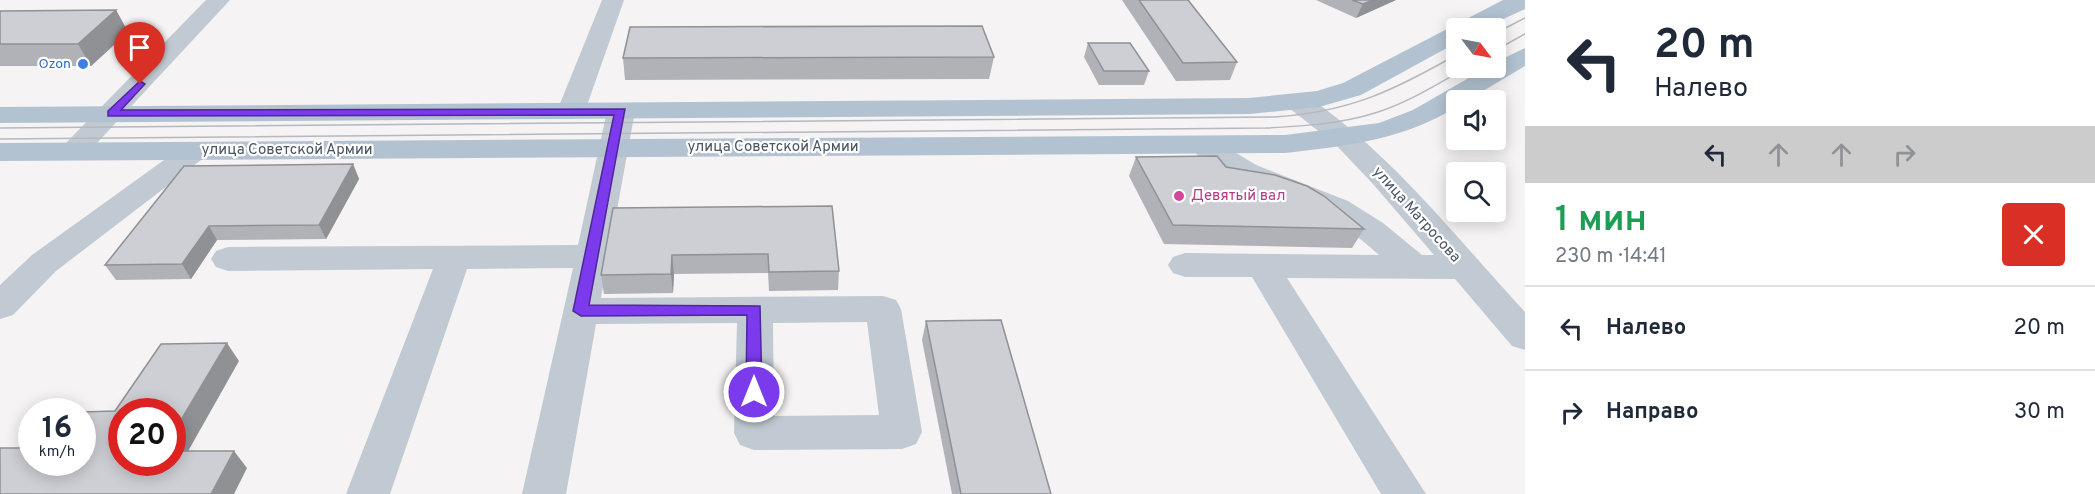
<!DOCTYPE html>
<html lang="ru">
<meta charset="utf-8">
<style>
body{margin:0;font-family:Overpass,sans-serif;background:#f6f6f7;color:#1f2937;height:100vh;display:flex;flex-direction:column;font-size:22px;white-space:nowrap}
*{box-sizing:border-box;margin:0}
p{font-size:20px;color:#747a83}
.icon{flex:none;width:33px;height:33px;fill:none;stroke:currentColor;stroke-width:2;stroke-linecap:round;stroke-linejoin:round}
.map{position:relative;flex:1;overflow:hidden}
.drawer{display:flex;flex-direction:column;background:#fff;width:570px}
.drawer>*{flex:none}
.guide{background:#fff;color:#1f2937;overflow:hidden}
.needle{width:39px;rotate:122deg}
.fabs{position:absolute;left:1446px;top:18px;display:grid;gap:12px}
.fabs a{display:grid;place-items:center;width:60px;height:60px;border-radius:6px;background:#fff;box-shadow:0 3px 15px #0003;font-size:30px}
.speed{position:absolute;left:18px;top:398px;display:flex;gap:12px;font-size:30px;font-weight:700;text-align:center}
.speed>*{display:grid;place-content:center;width:78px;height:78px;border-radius:50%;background:#fff;box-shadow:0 3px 15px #0003;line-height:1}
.speed small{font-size:15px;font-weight:400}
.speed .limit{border:9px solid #d22;background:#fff;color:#111}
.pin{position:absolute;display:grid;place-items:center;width:51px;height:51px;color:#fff;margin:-62px -26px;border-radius:50% 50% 50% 0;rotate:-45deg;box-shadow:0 0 6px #0007}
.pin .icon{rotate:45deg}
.me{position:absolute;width:66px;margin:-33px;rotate:0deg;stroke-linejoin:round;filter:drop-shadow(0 0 4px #0008)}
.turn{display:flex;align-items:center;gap:21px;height:126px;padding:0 30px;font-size:27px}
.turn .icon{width:78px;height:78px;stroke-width:2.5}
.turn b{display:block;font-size:42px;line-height:51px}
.lanes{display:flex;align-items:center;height:57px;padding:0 30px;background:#0003;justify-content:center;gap:30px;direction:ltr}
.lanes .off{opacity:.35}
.round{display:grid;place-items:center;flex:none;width:63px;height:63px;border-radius:6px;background:#f6f6f7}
.summary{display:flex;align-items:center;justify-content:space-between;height:102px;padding:0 30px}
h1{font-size:36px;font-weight:600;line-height:45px;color:#1e9e55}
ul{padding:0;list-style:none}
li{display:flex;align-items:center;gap:18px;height:84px;padding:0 30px;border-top:2px solid #e0e1e3}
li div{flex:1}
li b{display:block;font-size:22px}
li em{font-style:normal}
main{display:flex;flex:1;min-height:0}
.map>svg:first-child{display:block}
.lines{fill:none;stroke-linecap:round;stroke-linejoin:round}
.minor{fill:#c1cad2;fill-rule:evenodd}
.major{fill:#b3c2d1;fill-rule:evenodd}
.tram{stroke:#b5b8bd;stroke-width:1.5}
.wall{fill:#b0b2b7}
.shaded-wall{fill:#909195}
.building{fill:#cdcfd5;stroke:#909195;stroke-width:1.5}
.route{fill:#7c3aed;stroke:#51269a;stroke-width:1.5}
.shop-dot{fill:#3f7fe0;stroke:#fff;stroke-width:2}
.hotel-dot{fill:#d1479c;stroke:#fff;stroke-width:2}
.labels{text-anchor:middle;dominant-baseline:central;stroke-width:4.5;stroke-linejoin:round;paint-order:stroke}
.far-shop-label{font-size:14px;fill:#366cbe;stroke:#fff;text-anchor:end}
.street-label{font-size:15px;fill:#4a5661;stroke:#fff}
.hotel-label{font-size:15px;fill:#b23c85;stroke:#fff;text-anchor:start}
</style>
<main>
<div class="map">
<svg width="1525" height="494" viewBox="0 0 1525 494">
<rect width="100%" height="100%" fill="#f5f3f3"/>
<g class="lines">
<!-- minor -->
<g class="minor">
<polygon points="206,0 230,0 84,157 74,160 64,157 60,151 64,145"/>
<polygon points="602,0 624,0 585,111 581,117 571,119 561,117 557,111"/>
<path d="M1299,94C1313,97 1322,107 1333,115C1405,171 1464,246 1525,312V350L1512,346L1455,279L1287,278L1426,494H1381L1252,277H1185L1173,273L1168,265L1173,257L1185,253L1379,255C1359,237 1339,221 1315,210C1278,193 1213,180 1189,145L1193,139L1203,136L1213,139L1256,165L1348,201L1383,223L1422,255H1434L1373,184L1335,144L1289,108L1286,102L1289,96Z"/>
<path d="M621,103L631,105L635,111L601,298L883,296L896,300L901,309L922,432L916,444L902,449L754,450L740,445L734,433L737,323L596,324L566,494H522L573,268L467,269L390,494H346L433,269L228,271L216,267L211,259L216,251L228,247L578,245L607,111L611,105ZM867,322L879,415L774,416L773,323Z"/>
<polygon points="195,142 205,145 209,151 205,157 56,271 13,315 0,319 0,285 32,255 185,145"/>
</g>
<!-- major -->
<g class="major">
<polygon points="1503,0 1525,0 1525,9 1484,28 1456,28 1456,43 1361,95 1319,107 1249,114 0,123 0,107 1249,98 1317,91 1343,83"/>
<path d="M1525,48V66L1468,100H1456V107C1403,140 1346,146 1285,153L0,161V143L1285,135L1379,123L1413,110L1486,68H1496V62Z"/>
</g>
<!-- tram -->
<g class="tram">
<polyline points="1496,33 1525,18"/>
<polyline points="1496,50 1525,34"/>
<path d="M0,128L1275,117C1349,112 1393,91 1456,55"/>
<path d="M0,139L1266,128C1303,126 1340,124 1375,113C1408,103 1437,84 1466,68"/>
</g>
</g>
<!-- wall -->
<g class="wall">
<polygon points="1122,0 1188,0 1237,62 1230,80 1176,81"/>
<polygon points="1316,0 1396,0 1356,18"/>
<polygon points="116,10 128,32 91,66 0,66 0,11"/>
<polygon points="1088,43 1149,71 1144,85 1099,85 1084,57"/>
<polygon points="994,57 989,79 625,80 623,58"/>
<polygon points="1136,157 1226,167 1364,229 1352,248 1164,244 1129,176"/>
<polygon points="353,164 359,179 326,239 217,240 191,279 116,280 105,265"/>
<polygon points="832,206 839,271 838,290 769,291 768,273 674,274 673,293 604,294 601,275"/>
<polygon points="926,321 1051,494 952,494 922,340"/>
</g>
<!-- shaded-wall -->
<g class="shaded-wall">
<polygon points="1373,0 1396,0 1356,18 1363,4"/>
<polygon points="116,10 128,32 91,66 78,44"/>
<polygon points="353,164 359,179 326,239 319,225"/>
<polygon points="209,226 217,240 191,279 182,264"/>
<polygon points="672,255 674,274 673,293 671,274"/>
<polygon points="227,343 239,361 178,469 172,462 172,435"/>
<polygon points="234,451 247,468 234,494 211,494"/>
</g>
<!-- building -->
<g class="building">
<polygon points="1139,0 1188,0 1237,62 1183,63"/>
<polygon points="1352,0 1373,0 1363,4"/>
<polygon points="116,10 78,44 0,44 0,11"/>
<polygon points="982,26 994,57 623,58 630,27"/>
<polygon points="1088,43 1130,43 1149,71 1104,71"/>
<polygon points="1217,156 1226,167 1275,175 1307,186 1324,196 1364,229 1173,225 1136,157"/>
<polygon points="353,164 319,225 209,226 182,264 105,265 184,166"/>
<polygon points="832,206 839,271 769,272 768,254 672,255 671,274 601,275 613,208"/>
<polygon points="1001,320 1051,494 961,494 926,321"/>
<polygon points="227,343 172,435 172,411 122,411 122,462 172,462 172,451 234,451 211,494 0,494 0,448 19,448 32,431 32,462 82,462 82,412 115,411 161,344"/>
</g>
<!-- route -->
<polygon class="route" points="140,81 145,84 121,110 625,109 589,305 760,306 762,392 760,397 749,397 746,392 747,315 581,316 573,311 614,115 108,116 108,111"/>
<!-- markers -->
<circle class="shop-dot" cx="83" cy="64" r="6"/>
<circle class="hotel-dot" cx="1179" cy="196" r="6"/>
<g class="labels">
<!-- far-shop labels -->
<g class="far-shop-label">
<text x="71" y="64">Ozon</text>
</g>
<!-- street labels -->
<g class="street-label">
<text x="773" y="147">улица Советской Армии</text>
<text x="287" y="150">улица Советской Армии</text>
<text transform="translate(1416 215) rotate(48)">улица Матросова</text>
</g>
<!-- hotel labels -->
<g class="hotel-label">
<text x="1191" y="196">Девятый вал</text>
</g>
</g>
</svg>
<div class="fabs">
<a><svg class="needle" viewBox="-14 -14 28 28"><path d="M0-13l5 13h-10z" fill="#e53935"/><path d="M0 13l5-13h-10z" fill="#747a83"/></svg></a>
<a><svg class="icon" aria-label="sound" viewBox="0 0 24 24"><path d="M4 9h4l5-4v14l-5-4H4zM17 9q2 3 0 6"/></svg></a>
<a><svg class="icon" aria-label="search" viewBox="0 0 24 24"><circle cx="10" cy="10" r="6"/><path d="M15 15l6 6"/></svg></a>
</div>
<div class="speed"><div>16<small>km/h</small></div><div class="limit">20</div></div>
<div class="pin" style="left:140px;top:84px;background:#d93025"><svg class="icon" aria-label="arrive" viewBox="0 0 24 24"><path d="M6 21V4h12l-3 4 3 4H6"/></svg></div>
<svg class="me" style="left:754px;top:392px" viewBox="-20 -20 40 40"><circle r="17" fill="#7c3aed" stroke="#fff" stroke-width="3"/><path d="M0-11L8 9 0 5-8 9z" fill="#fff"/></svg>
</div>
<section class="drawer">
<div class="guide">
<div class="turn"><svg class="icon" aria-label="left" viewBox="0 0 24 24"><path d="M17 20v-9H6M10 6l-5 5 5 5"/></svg><div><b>20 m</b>Налево</div></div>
<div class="lanes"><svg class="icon" aria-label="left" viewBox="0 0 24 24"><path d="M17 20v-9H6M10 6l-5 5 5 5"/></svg><svg class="icon off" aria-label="ahead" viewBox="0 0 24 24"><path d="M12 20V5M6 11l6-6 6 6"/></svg><svg class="icon off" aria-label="ahead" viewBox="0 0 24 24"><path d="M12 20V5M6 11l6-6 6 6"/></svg><svg class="icon off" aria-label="right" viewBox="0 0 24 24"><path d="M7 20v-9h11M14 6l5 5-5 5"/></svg></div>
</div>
<div class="summary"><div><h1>1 мин</h1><p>230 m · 14:41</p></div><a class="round" style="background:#d93025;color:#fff"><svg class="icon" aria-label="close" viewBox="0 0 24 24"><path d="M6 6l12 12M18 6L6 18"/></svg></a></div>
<ul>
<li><svg class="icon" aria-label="left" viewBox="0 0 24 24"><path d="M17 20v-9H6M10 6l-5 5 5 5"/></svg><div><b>Налево</b></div><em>20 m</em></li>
<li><svg class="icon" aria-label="right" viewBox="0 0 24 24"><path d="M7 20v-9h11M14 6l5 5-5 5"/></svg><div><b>Направо</b></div><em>30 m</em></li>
</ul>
</section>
</main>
